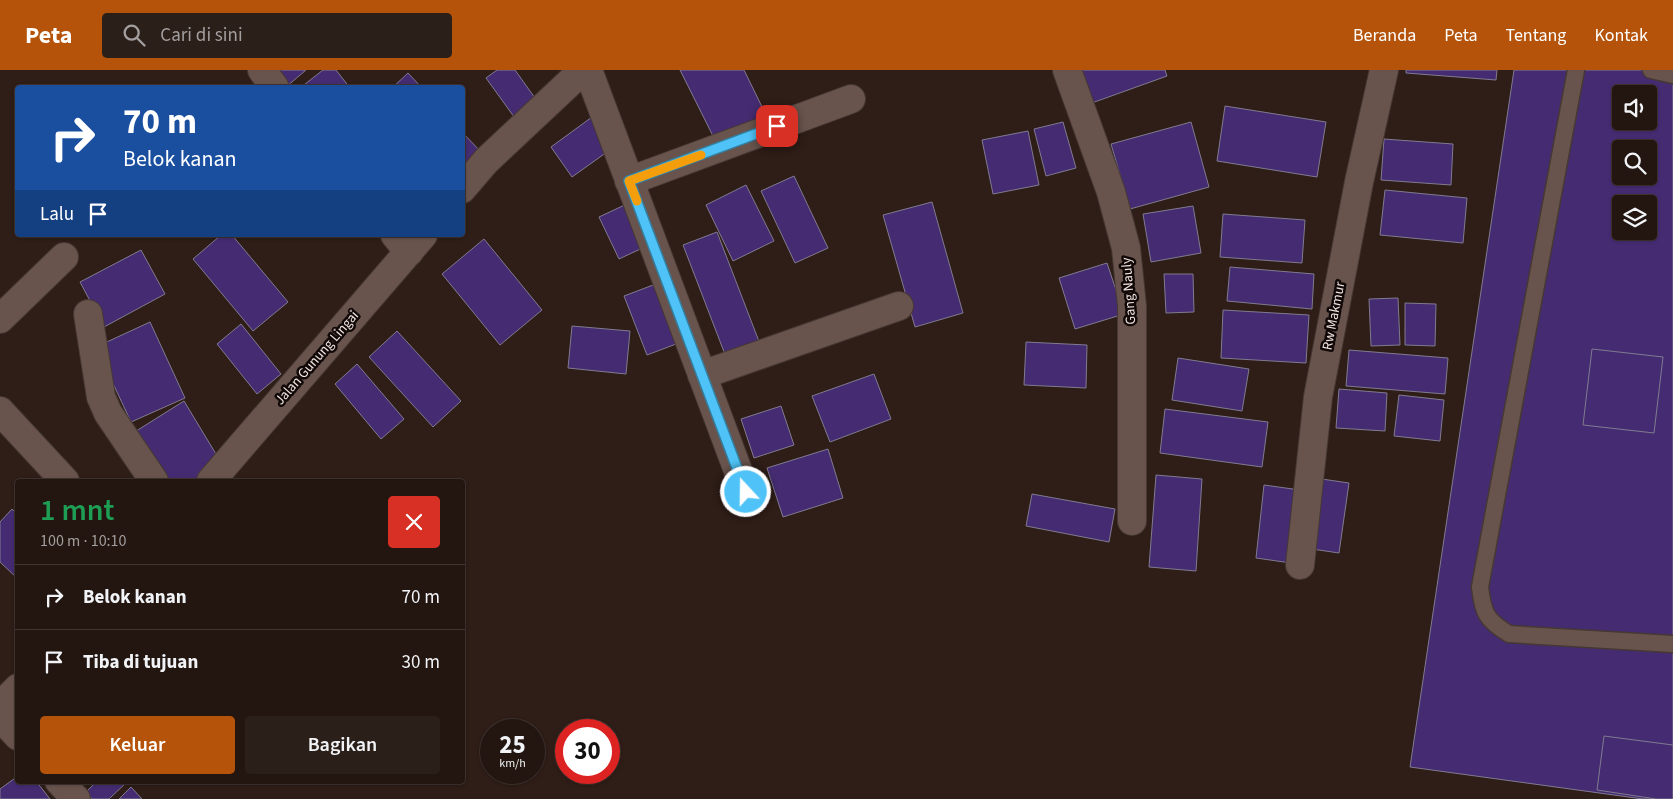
<!DOCTYPE html>
<html lang="id">
<meta charset="utf-8">
<style>
body{margin:0;font-family:"Source Sans 3",sans-serif;background:#2b1f1a;color:#f1f3f6;height:100vh;display:flex;flex-direction:column;font-size:19px;white-space:nowrap}
*{box-sizing:border-box;margin:0}
p{font-size:16px;color:#a39f9f}
.icon{flex:none;width:28px;height:28px;fill:none;stroke:currentColor;stroke-width:2;stroke-linecap:round;stroke-linejoin:round}
.map{position:relative;flex:1;overflow:hidden}
.drawer{position:absolute;left:15px;top:409px;width:450px;height:305px;display:flex;flex-direction:column;background:#231611;border-radius:5px;box-shadow:0 1px 4px #0004,0 0 0 1px #403531}
.drawer>*{flex:none}
.banner{position:absolute;left:15px;top:15px;width:450px;height:152px;border-radius:5px;box-shadow:0 1px 4px #0004,0 0 0 1px #403531;background:#1a4fa0;color:#fff;overflow:hidden}
.buttons{position:absolute;left:1612px;top:15px;display:grid;gap:10px}
.buttons a{display:grid;place-items:center;width:45px;height:45px;border-radius:5px;background:#231611;box-shadow:0 1px 4px #0004,0 0 0 1px #403531;font-size:25px}
.speed{position:absolute;left:480px;top:649px;display:flex;gap:10px;font-size:25px;font-weight:700;text-align:center}
.speed>*{display:grid;place-content:center;width:65px;height:65px;border-radius:50%;background:#231611;box-shadow:0 1px 4px #0004,0 0 0 1px #403531;line-height:1}
.speed small{font-size:12px;font-weight:400}
.speed .limit{border:8px solid #d22;background:#fff;color:#111}
.pin{position:absolute;display:grid;place-items:center;width:42px;height:42px;color:#fff;margin:-21px;border-radius:10px;box-shadow:0 2px 8px #0006}
.me{position:absolute;width:55px;margin:-28px;rotate:339deg;stroke-linejoin:round;filter:drop-shadow(0 0 4px #0008)}
.turn{display:flex;align-items:center;gap:18px;height:105px;padding:0 25px;font-size:22px}
.turn .icon{width:65px;height:65px;stroke-width:2.5}
.turn b{display:block;font-size:35px;line-height:42px}
.then{display:flex;align-items:center;height:48px;padding:0 25px;background:#0003;gap:10px;font-size:19px}
.round{display:grid;place-items:center;flex:none;width:52px;height:52px;border-radius:5px;background:#2b1f1a}
.summary{display:flex;align-items:center;justify-content:space-between;height:85px;padding:0 25px}
h1{font-size:30px;font-weight:600;line-height:38px;color:#1e9e55}
.button{display:flex;gap:10px;margin-top:auto;padding:10px 25px}
.button a{flex:1;height:58px;border-radius:5px;background:#b45309;color:#fff;font-size:20px;font-weight:600;line-height:58px;text-align:center}
.button a+a{background:#2b1f1a;color:#f1f3f6}
ul{padding:0;list-style:none}
li{display:flex;align-items:center;gap:15px;height:65px;padding:0 25px;border-top:1px solid #403531}
li div{flex:1}
li b{display:block;font-size:19px}
li em{font-style:normal}
header{display:flex;align-items:center;gap:30px;box-sizing:border-box;height:70px;padding:0 25px;background:#b45309;color:#fff}
header strong{font-size:24px}
nav{display:flex;gap:28px;margin-inline-start:auto;font-size:18px}
.search{width:350px;height:45px;background:#2b1f1a;display:flex;align-items:center;gap:12px;box-sizing:border-box;padding:0 18px;border-radius:5px;color:#a39f9f;font-size:19px}
.map>svg:first-child{display:block}
.building{fill:#452c72;stroke:#807b8f;fill-rule:evenodd}
.lines{fill:none;stroke-linecap:round;stroke-linejoin:round}
.lane-casing{stroke:#463834;stroke-width:19}
.street-casing{stroke:#463834;stroke-width:30}
.secondary-casing{stroke:#463834;stroke-width:30}
.lane{stroke:#69544d;stroke-width:16}
.street{stroke:#69544d;stroke-width:28}
.secondary{stroke:#69544d;stroke-width:28}
.route-casing{stroke:#337fa1;stroke-width:12}
.route{stroke:#4fc3f7;stroke-width:9}
.slow{stroke:#f59e0b;stroke-width:9}
.labels{text-anchor:middle;dominant-baseline:central;stroke-width:5;stroke-linejoin:round;paint-order:stroke}
.street-label{font-size:14px;fill:#f2e5e1;stroke:#110907}
</style>
<header>
<strong>Peta</strong>
<div class="search"><svg class="icon" aria-label="search" viewBox="0 0 24 24"><circle cx="10" cy="10" r="6"/><path d="M15 15l6 6"/></svg>Cari di sini</div>
<nav><a>Beranda</a><a>Peta</a><a>Tentang</a><a>Kontak</a></nav>
</header>
<div class="map">
<svg width="1673" height="729" viewBox="0 0 1673 729">
<rect width="100%" height="100%" fill="#2f1d17"/>
<!-- building -->
<g class="building">
<polygon points="271,0 306,0 286,17"/>
<polygon points="323,0 336,0 350,18 300,18"/>
<polygon points="497,0 515,0 540,35 517,51 486,8"/>
<polygon points="680,0 744,0 766,45 715,70"/>
<polygon points="1076,0 1165,0 1167,6 1089,34"/>
<polygon points="1406,0 1497,0 1496,10 1406,3"/>
<path d="M1514,0H1673V729H1643L1410,697ZM1621,24H1649V51H1621ZM1621,79H1649V106H1621ZM1621,134H1649V161H1621Z"/>
<polygon points="408,3 422,18 392,18"/>
<polygon points="1225,36 1326,52 1317,107 1217,91"/>
<polygon points="592,47 614,77 572,107 551,77"/>
<polygon points="1063,52 1076,98 1046,106 1034,59"/>
<polygon points="1191,52 1209,117 1130,139 1111,74"/>
<polygon points="1028,61 1039,115 993,124 982,70"/>
<polygon points="462,62 482,83 462,101"/>
<polygon points="1384,69 1453,74 1451,115 1381,110"/>
<polygon points="794,106 828,178 795,193 761,121"/>
<polygon points="746,115 774,171 733,191 706,135"/>
<polygon points="1385,120 1467,128 1463,173 1380,165"/>
<polygon points="631,132 651,174 619,189 599,147"/>
<polygon points="932,132 963,243 915,257 883,145"/>
<polygon points="1193,136 1201,183 1151,192 1143,144"/>
<polygon points="1223,144 1305,150 1302,193 1220,187"/>
<polygon points="717,162 760,274 726,287 683,175"/>
<polygon points="221,165 232,165 288,232 253,261 193,189"/>
<polygon points="484,169 542,240 500,275 442,204"/>
<polygon points="141,180 165,224 104,257 80,212"/>
<polygon points="1107,193 1124,244 1075,259 1059,208"/>
<polygon points="1230,197 1314,204 1312,239 1227,231"/>
<polygon points="1164,204 1193,204 1194,242 1166,243"/>
<polygon points="661,212 684,271 647,285 624,226"/>
<polygon points="1398,228 1400,275 1371,276 1369,229"/>
<polygon points="1405,233 1436,234 1435,276 1405,275"/>
<polygon points="1223,240 1309,245 1306,293 1221,288"/>
<polygon points="150,252 185,328 131,352 96,277"/>
<polygon points="241,254 281,304 257,324 217,274"/>
<polygon points="572,256 630,261 626,304 568,298"/>
<polygon points="397,261 461,331 433,357 369,287"/>
<polygon points="1026,272 1087,275 1086,318 1024,315"/>
<polygon points="1592,279 1663,287 1654,363 1583,355"/>
<polygon points="1349,280 1448,288 1445,324 1346,316"/>
<polygon points="1178,288 1249,299 1242,341 1172,330"/>
<polygon points="357,294 404,349 381,369 335,314"/>
<polygon points="874,304 891,349 830,372 812,326"/>
<polygon points="1339,319 1387,323 1385,361 1336,358"/>
<polygon points="1399,325 1444,330 1440,371 1394,366"/>
<polygon points="184,331 222,394 194,411 162,411 133,363"/>
<polygon points="781,336 794,375 754,388 741,349"/>
<polygon points="1165,339 1268,352 1262,397 1160,383"/>
<polygon points="828,379 843,428 783,447 767,398"/>
<polygon points="1156,405 1202,409 1196,501 1149,497"/>
<polygon points="1315,408 1349,413 1339,483 1305,478"/>
<polygon points="1264,415 1300,420 1291,493 1256,488"/>
<polygon points="1032,424 1115,439 1109,472 1026,456"/>
<polygon points="12,439 18,445 18,509 0,492 0,452"/>
<polygon points="1604,666 1673,675 1673,729 1656,729 1597,720"/>
<polygon points="18,706 18,711 36,711 50,729 0,729 0,719"/>
<polygon points="97,711 126,711 127,712 109,729 92,729 86,722"/>
<polygon points="131,717 142,729 119,729"/>
</g>
<g class="lines">
<!-- lane casing -->
<g class="lane-casing">
<g id="lane">
<path d="M1576,0L1480,517C1483,543 1486,550 1509,564L1673,574"/>
<polyline points="1651,0 1673,5"/>
</g>
</g>
<!-- street casing -->
<g class="street-casing">
<g id="street">
<polyline points="262,0 275,18"/>
<polyline points="588,0 746,422"/>
<polyline points="1067,0 1111,122 1126,178 1132,236 1132,451"/>
<polyline points="629,111 851,29"/>
<polyline points="395,165 409,182"/>
<polyline points="88,244 101,327 108,343 154,411"/>
<polyline points="0,249 64,187"/>
<polyline points="702,305 899,236"/>
<polyline points="0,341 65,411"/>
<polyline points="1300,495 1318,327 1359,112 1384,0"/>
<polyline points="0,647 18,666"/>
<polyline points="59,711 76,729"/>
</g>
</g>
<!-- secondary casing -->
<g class="secondary-casing">
<g id="secondary">
<polyline points="462,119 486,91 583,0"/>
<polyline points="211,411 423,165"/>
<polyline points="0,636 18,618"/>
</g>
</g>
<!-- lane -->
<use href="#lane" class="lane"/>
<!-- street -->
<use href="#street" class="street"/>
<!-- secondary -->
<use href="#secondary" class="secondary"/>
</g>
<g class="lines">
<!-- route casing -->
<g class="route-casing">
<polyline id="route" points="746,422 629,111 777,56"/>
</g>
<!-- route -->
<use href="#route" class="route"/>
<!-- slow -->
<polyline class="slow" points="637,131 629,111 701,85"/>
</g>
<g class="labels">
<!-- street labels -->
<g class="street-label">
<text transform="translate(1129 221) rotate(-94)">Gang Nauly</text>
<text transform="translate(1334 246) rotate(-79)">Rw Makmur</text>
<text transform="translate(317 288) rotate(-49)">Jalan Gunung Lingai</text>
</g>
</g>
</svg>
<div class="buttons">
<a><svg class="icon" aria-label="sound" viewBox="0 0 24 24"><path d="M4 9h4l5-4v14l-5-4H4zM17 9q2 3 0 6"/></svg></a>
<a><svg class="icon" aria-label="search" viewBox="0 0 24 24"><circle cx="10" cy="10" r="6"/><path d="M15 15l6 6"/></svg></a>
<a><svg class="icon" aria-label="layers" viewBox="0 0 24 24"><path d="M12 4l9 5-9 5-9-5zM3 14l9 5 9-5"/></svg></a>
</div>
<div class="speed"><div>25<small>km/h</small></div><div class="limit">30</div></div>
<div class="pin" style="left:777px;top:56px;background:#d93025"><svg class="icon" aria-label="arrive" viewBox="0 0 24 24"><path d="M6 21V4h12l-3 4 3 4H6"/></svg></div>
<svg class="me" style="left:746px;top:422px" viewBox="-20 -20 40 40"><circle r="17" fill="#4fc3f7" stroke="#fff" stroke-width="3"/><path d="M0-11L8 9 0 5-8 9z" fill="#fff"/></svg>
<div class="banner">
<div class="turn"><svg class="icon" aria-label="right" viewBox="0 0 24 24"><path d="M7 20v-9h11M14 6l5 5-5 5"/></svg><div><b>70 m</b>Belok kanan</div></div>
<div class="then">Lalu<svg class="icon" aria-label="arrive" viewBox="0 0 24 24"><path d="M6 21V4h12l-3 4 3 4H6"/></svg></div>
</div>
<section class="drawer">
<div class="summary"><div><h1>1 mnt</h1><p>100 m · 10:10</p></div><a class="round" style="background:#d93025;color:#fff"><svg class="icon" aria-label="close" viewBox="0 0 24 24"><path d="M6 6l12 12M18 6L6 18"/></svg></a></div>
<ul>
<li><svg class="icon" aria-label="right" viewBox="0 0 24 24"><path d="M7 20v-9h11M14 6l5 5-5 5"/></svg><div><b>Belok kanan</b></div><em>70 m</em></li>
<li><svg class="icon" aria-label="arrive" viewBox="0 0 24 24"><path d="M6 21V4h12l-3 4 3 4H6"/></svg><div><b>Tiba di tujuan</b></div><em>30 m</em></li>
</ul>
<div class="button"><a>Keluar</a><a>Bagikan</a></div>
</section>
</div>
